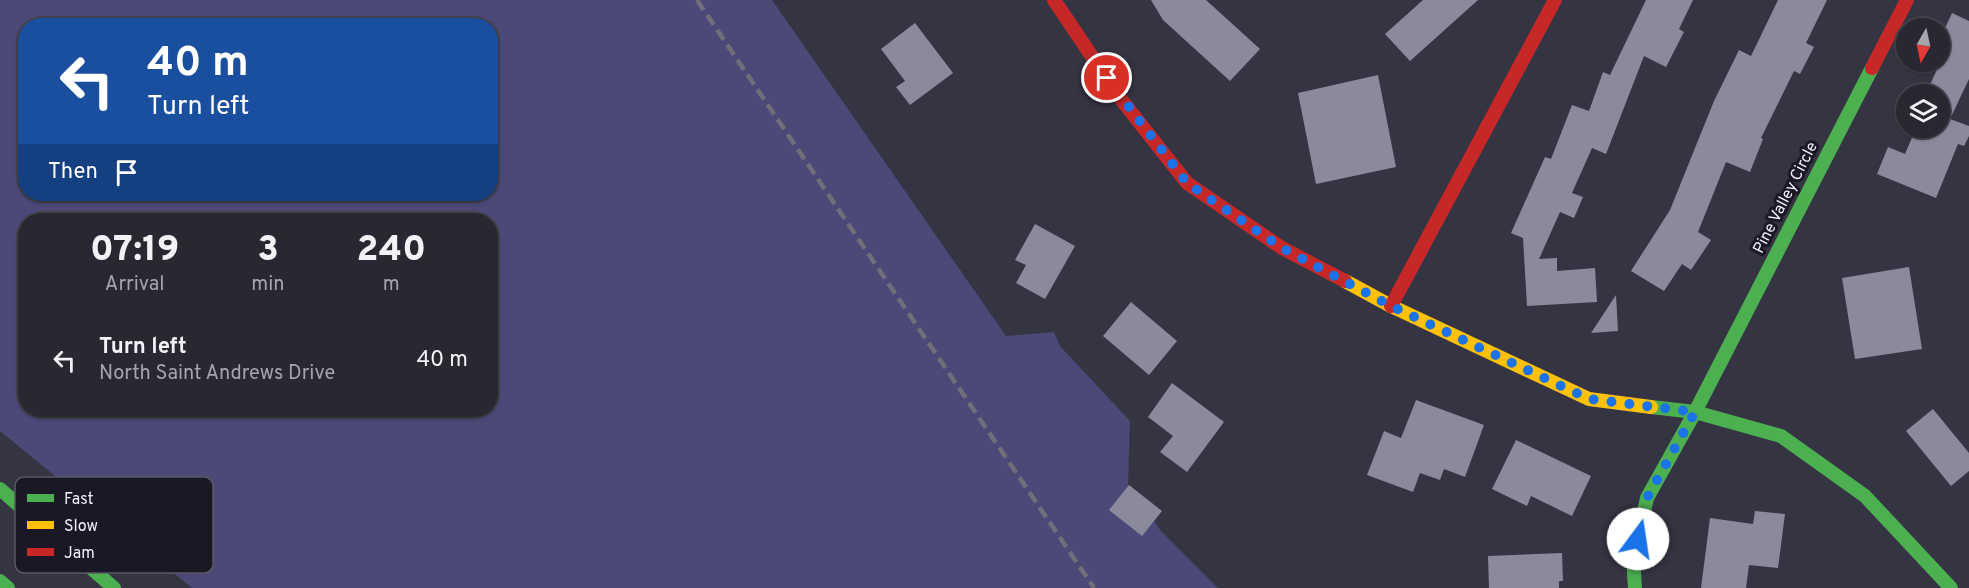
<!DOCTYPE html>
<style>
body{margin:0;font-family:Overpass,sans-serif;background:#302f3a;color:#f1f3f6;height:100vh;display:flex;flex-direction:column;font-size:22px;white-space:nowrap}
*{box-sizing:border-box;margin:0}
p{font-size:20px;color:#a5a5ac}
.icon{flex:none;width:33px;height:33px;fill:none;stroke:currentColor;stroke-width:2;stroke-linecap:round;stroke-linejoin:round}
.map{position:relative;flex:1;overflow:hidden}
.details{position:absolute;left:18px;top:213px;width:480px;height:204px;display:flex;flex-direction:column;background:#282732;border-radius:24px;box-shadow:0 2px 4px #0004,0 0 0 2px #44444d}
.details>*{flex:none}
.banner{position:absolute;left:18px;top:18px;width:480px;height:183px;border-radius:24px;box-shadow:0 2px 4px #0004,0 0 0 2px #44444d;background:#1a4fa0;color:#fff;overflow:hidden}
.needle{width:39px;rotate:189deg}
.buttons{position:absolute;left:1896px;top:18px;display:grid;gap:12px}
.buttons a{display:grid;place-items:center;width:54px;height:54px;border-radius:50%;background:#282732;box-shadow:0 2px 4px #0004,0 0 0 2px #44444d;font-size:30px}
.pin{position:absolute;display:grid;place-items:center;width:51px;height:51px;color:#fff;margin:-26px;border:3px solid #fff;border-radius:50%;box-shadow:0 2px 6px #0007}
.me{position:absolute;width:66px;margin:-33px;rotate:14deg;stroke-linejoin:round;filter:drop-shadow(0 0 4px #0008)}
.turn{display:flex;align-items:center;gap:21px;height:126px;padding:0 30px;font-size:27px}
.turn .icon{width:78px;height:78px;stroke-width:2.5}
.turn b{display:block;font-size:42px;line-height:51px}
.then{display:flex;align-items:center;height:57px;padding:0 30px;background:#0003;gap:12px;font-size:22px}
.eta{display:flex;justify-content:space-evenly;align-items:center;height:102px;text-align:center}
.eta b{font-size:36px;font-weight:800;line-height:42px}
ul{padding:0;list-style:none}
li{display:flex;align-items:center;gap:18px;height:90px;padding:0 30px}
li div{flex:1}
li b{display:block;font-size:22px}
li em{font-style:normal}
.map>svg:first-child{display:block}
.green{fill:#4c4878;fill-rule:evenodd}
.building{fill:#8b8a9c}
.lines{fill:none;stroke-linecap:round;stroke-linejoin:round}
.fast{stroke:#4caf50;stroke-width:14}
.slow{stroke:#ffc107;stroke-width:14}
.jam{stroke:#c62828;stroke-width:14}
.rail{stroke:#706f79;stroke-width:4.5;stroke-dasharray:12 6;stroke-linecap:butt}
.route{stroke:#1a73e8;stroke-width:10;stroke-dasharray:0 18}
.labels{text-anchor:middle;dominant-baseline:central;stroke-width:6;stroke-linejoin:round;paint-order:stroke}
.street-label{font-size:16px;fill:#efeffd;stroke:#191824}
.key{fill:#191824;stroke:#595865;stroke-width:1.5}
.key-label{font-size:16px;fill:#efeffd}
</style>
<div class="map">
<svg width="1969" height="588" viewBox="0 0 1969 588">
<rect width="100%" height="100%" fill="#353443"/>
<!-- green -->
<path class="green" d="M0,0H772L1006,336L1054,332L1060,346L1130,421L1128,485L1161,531L1218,588H192L0,431ZM26,26H490V194H26ZM26,220H490V410H26Z"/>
<!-- building -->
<g class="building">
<polygon points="1151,0 1206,0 1260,49 1230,81 1163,20"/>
<polygon points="1423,0 1478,0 1410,61 1385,34"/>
<polygon points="1646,0 1693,0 1679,29 1684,32 1666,67 1644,56 1606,154 1592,148 1572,193 1583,197 1574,218 1560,212 1539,259 1557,258 1557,271 1595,268 1597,302 1527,306 1523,238 1511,233 1545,157 1551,159 1572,105 1589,111 1603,72 1610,75"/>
<polygon points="1778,0 1827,0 1806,43 1814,47 1800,74 1794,71 1761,138 1763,139 1750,172 1726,162 1698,232 1711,240 1691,270 1682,264 1664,291 1631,271 1670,210 1714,101 1739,50 1751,56"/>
<polygon points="1952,13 1969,21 1969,79 1950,119 1969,126 1969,136 1964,146 1958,144 1936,198 1877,174 1888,147 1905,154 1916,128 1940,128 1940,92 1929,87 1940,63 1940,39"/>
<polygon points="915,23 953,73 910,105 896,87 905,81 881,49"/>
<polygon points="1378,75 1396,167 1316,184 1298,93"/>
<polygon points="1035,224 1075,246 1045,299 1016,283 1026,265 1015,260"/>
<polygon points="1909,267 1922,349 1855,359 1842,278"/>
<polygon points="1616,295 1618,331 1591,333"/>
<polygon points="1131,302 1177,341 1149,375 1103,336"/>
<polygon points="1172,383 1224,422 1187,472 1160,452 1173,436 1148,417"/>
<polygon points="1416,400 1484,425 1465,477 1444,469 1440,480 1420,473 1413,492 1367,475 1384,431 1401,438"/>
<polygon points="1933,409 1969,453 1969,471 1951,486 1906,431"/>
<polygon points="1516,440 1591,476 1572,516 1531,496 1527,506 1492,489"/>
<polygon points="1129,485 1162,511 1142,536 1109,510"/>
<polygon points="1755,511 1785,514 1778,568 1749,565 1746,588 1701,588 1710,518 1753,524"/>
<polygon points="1562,553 1563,581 1559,581 1559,588 1489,588 1488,556"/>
</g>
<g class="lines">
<!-- fast -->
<g class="fast">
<polyline points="1651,407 1695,412 1781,436 1865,496 1951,588"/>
<polyline points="0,489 114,588"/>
<polyline points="0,581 8,588"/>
<polyline points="1635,588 1633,559 1647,498 1695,412 1872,68"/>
</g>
<!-- slow -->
<polyline class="slow" points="1345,281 1391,306 1589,399 1651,407"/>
<!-- jam -->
<g class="jam">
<polyline points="1054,0 1120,98 1187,183 1282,248 1345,281"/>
<polyline points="1872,68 1907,0"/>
<polyline points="1391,306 1555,0"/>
</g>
<!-- rail -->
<polyline class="rail" points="697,0 1094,588"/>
</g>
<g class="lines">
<!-- route -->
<polyline class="route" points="1107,78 1187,183 1282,248 1391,306 1589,399 1695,412 1647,498 1638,539"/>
</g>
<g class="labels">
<!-- street labels -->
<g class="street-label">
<text transform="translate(1786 198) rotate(-63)">Pine Valley Circle</text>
</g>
</g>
<!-- legend -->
<rect x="15" y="477" width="198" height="96" rx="9" class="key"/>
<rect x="27" y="494" width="27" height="8" fill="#4caf50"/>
<rect x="27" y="521" width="27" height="8" fill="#ffc107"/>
<rect x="27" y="548" width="27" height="8" fill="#c62828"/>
<g class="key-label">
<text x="64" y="504">Fast</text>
<text x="64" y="531">Slow</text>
<text x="64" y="558">Jam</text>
</g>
</svg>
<div class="buttons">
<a><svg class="needle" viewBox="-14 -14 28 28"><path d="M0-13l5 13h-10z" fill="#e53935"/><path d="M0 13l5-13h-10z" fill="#a5a5ac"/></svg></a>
<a><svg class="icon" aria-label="layers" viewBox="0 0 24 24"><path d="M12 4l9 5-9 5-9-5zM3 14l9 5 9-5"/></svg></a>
</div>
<div class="pin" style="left:1107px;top:78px;background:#d93025"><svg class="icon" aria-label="arrive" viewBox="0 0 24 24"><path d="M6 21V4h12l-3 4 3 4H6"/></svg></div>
<svg class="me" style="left:1638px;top:539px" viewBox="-20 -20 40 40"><circle r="19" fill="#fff"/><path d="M0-13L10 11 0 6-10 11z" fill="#1a73e8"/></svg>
<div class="banner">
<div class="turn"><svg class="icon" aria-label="left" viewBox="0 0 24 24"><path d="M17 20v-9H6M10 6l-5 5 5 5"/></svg><div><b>40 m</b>Turn left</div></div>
<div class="then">Then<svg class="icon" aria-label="arrive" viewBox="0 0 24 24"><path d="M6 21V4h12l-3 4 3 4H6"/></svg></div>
</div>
<section class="details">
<div class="eta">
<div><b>07:19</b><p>Arrival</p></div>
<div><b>3</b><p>min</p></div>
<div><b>240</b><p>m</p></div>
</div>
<ul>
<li><svg class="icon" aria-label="left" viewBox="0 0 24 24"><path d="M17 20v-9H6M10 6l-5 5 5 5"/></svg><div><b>Turn left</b><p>North Saint Andrews Drive</p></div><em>40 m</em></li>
</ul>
</section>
</div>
